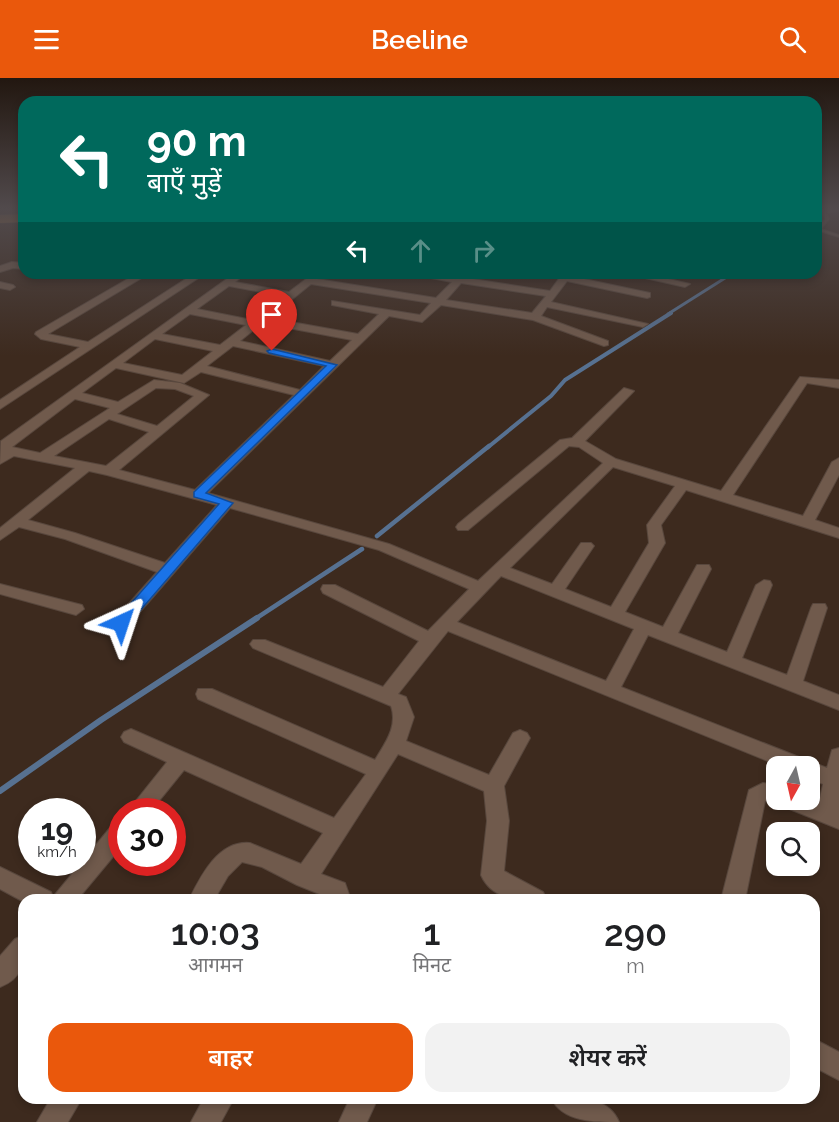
<!DOCTYPE html>
<html lang="hi">
<meta charset="utf-8">
<style>
body{margin:0;font-family:Raleway,"Noto Sans Devanagari",sans-serif;background:#f2f2f2;color:#202124;height:100vh;display:flex;flex-direction:column;font-size:22px;white-space:nowrap}
*{box-sizing:border-box;margin:0}
p{font-size:20px;color:#757577}
.icon{flex:none;width:33px;height:33px;fill:none;stroke:currentColor;stroke-width:2;stroke-linecap:round;stroke-linejoin:round}
.map{position:relative;flex:1;overflow:hidden}
.panel{position:absolute;left:18px;top:816px;width:802px;height:210px;display:flex;flex-direction:column;background:#fff;border-radius:18px;box-shadow:0 3px 9px #0003}
.panel>*{flex:none}
.top-card{position:absolute;left:18px;top:18px;width:804px;height:183px;border-radius:18px;box-shadow:0 3px 9px #0003;background:#00695c;color:#fff;overflow:hidden}
.needle{width:39px;rotate:188deg}
.fabs{position:absolute;left:766px;top:678px;display:grid;gap:12px}
.fabs a{display:grid;place-items:center;width:54px;height:54px;border-radius:12px;background:#fff;box-shadow:0 3px 9px #0003;font-size:30px}
.speed{position:absolute;left:18px;top:720px;display:flex;gap:12px;font-size:30px;font-weight:700;text-align:center}
.speed>*{display:grid;place-content:center;width:78px;height:78px;border-radius:50%;background:#fff;box-shadow:0 3px 9px #0003;line-height:1}
.speed small{font-size:15px;font-weight:400}
.speed .limit{border:9px solid #d22;background:#fff;color:#111}
.pin{position:absolute;display:grid;place-items:center;width:51px;height:51px;color:#fff;margin:-62px -26px;border-radius:50% 50% 50% 0;rotate:-45deg;box-shadow:0 0 6px #0007}
.pin .icon{rotate:45deg}
.me{position:absolute;width:66px;margin:-33px;rotate:42deg;stroke-linejoin:round;filter:drop-shadow(0 0 4px #0008)}
.turn{display:flex;align-items:center;gap:21px;height:126px;padding:0 30px;font-size:27px}
.turn .icon{width:78px;height:78px;stroke-width:2.5}
.turn b{display:block;font-size:42px;line-height:51px}
.lanes{display:flex;align-items:center;height:57px;padding:0 30px;background:#0003;justify-content:center;gap:30px;direction:ltr}
.lanes .off{opacity:.35}
.eta{display:flex;justify-content:space-evenly;align-items:center;height:102px;text-align:center}
.eta b{font-size:36px;font-weight:600;line-height:42px}
.cta{display:flex;gap:12px;margin-top:auto;padding:12px 30px}
.cta a{flex:1;height:69px;border-radius:18px;background:#ea580c;color:#fff;font-size:24px;font-weight:600;line-height:69px;text-align:center}
.cta a+a{background:#f2f2f2;color:#202124}
header{display:flex;justify-content:space-between;align-items:center;height:78px;padding:0 30px;background:#ea580c;color:#fff;font-size:27px;font-weight:600}
.map>svg:first-child{display:block}
.lines{fill:none;stroke-linecap:round;stroke-linejoin:round}
.stream-far3{stroke:#577191;stroke-width:3}
.stream-far2{stroke:#577191;stroke-width:4}
.stream-far1{stroke:#577191;stroke-width:4.5}
.stream{stroke:#577191;stroke-width:6}
.service-casing{stroke:#58473d;stroke-width:2}
.minor-casing{stroke:#58473d;stroke-width:2}
.primary-casing{stroke:#58473d;stroke-width:1}
.service{fill:#705a4c;fill-rule:evenodd}
.minor{fill:#705a4c;fill-rule:evenodd}
.primary{fill:#ac7433;fill-rule:evenodd}
.route{fill:#1a73e8;stroke:#114b97;stroke-width:1.5}
</style>
<header><svg class="icon" aria-label="menu" viewBox="0 0 24 24"><path d="M4 6h16M4 12h16M4 18h16"/></svg>Beeline<svg class="icon" aria-label="search" viewBox="0 0 24 24"><circle cx="10" cy="10" r="6"/><path d="M15 15l6 6"/></svg></header>
<div class="map">
<svg width="839" height="1044" viewBox="0 0 839 1044">
<rect width="100%" height="100%" fill="#3d2a1e"/>
<g class="lines">
<!-- stream-far3 -->
<polyline class="stream-far3" points="668,236 733,195"/>
<!-- stream-far2 -->
<polyline class="stream-far2" points="487,370 551,318 565,302 671,235"/>
<!-- stream-far1 -->
<g class="stream-far1">
<polyline points="377,458 489,368"/>
<polyline points="255,541 362,471"/>
</g>
<!-- stream -->
<polyline class="stream" points="0,713 101,642 257,540"/>
<!-- service casing -->
<g class="service-casing">
<polygon id="service" points="839,132 839,133 826,135 829,141 821,151 839,157 839,159 817,152 817,150 825,141 823,133"/>
</g>
<!-- minor casing -->
<g class="minor-casing">
<g id="minor">
<polygon points="12,184 24,185 24,191 13,190 0,194 0,188"/>
<polygon points="138,195 150,195 48,256 88,264 195,195 206,195 0,331 0,322 80,269 41,261 35,256 36,254"/>
<path d="M235,195H246L235,204L289,214L314,195H325L317,201L436,220L452,204L405,195L457,199L461,195H471L466,200L550,213L563,195H573L570,198L650,215V219L647,220L567,203L551,224L648,246L643,249L547,229L541,238L608,263V267L604,268L533,242L441,227L422,244L389,238L208,415L389,466L478,503L603,385L579,369L569,368L468,452H458L456,449L458,446L560,362L572,360L624,310L634,313L585,363L616,381L721,413L800,299L839,302V310L807,305L733,417L803,438L832,384L839,380V397L815,442L839,450V460L686,412L661,447L665,465L625,534L663,549L697,487H709L711,491L678,555L727,574L756,507L764,502L770,503L772,507L742,580L787,597L811,530L813,526H825L827,530L803,603L839,617V632L648,557L621,609L827,690L832,672L839,670V751L782,728L779,724L765,723L745,822H721L749,712L763,705L777,707V722L810,721L819,725L823,706L810,701V688H780L448,553L398,616L406,619L414,639L406,663L489,697L513,655L520,652L527,655L530,660L504,708L509,743L504,793L543,814L547,822C522,822 493,824 481,797L487,743L484,713L398,676L321,796L345,805L351,822H327V819L297,807L262,789L242,784L228,798L214,822H189C201,797 219,762 250,765L301,786L323,755L184,692L150,734H127L167,684L124,664L121,659L124,654L131,651L138,654L334,740L366,696L198,621L196,616L198,611H212L375,682C385,665 398,649 391,628L253,570L250,566L253,562H265L383,609L419,563L323,515L321,511L323,507H335L428,553L469,511L379,472L230,430L127,549H115L112,545L115,541L157,494L65,461L19,449L0,462V450L75,390L14,378L0,386L1,363ZM461,205L546,218L532,235L446,222ZM311,206L431,225L420,237L332,223V227L379,236L358,256L269,240ZM229,208L283,218L252,242L197,231ZM190,236L246,247L220,267L162,256ZM262,245L352,262L330,283L240,263ZM155,261L213,273L182,297L123,285ZM233,268L324,288L300,312L207,288ZM116,290L184,305L201,294L294,317L195,412L119,392L209,317L180,305L154,302L118,324L82,315ZM156,310L175,311L194,318L157,348L117,336ZM75,321L110,330L40,375L12,369ZM109,341L149,354L106,388L54,378ZM613,389L675,408L647,447L649,465L611,529L565,511L594,468L591,465H581L552,506L510,490ZM89,393L107,397L217,427L165,485L75,455L28,442ZM501,498L634,551L606,603L457,544Z"/>
<polygon points="623,195 643,195 690,206 685,209"/>
<polygon points="0,204 13,207 15,209 10,212 0,210"/>
<polygon points="0,506 82,527 84,531 76,537 0,516"/>
<polygon points="122,743 122,768 77,822 24,824 0,811 0,789 51,814 53,819 114,745"/>
<path d="M24,857C24,881 26,899 0,909V878L15,861Z"/>
<polygon points="814,961 839,974 839,1002 814,989"/>
<polygon points="51,1020 82,1020 68,1044 37,1044"/>
<polygon points="204,1020 234,1020 221,1044 191,1044"/>
<polygon points="350,1020 378,1020 367,1044 339,1044"/>
<path d="M551,1020C576,1020 608,1017 619,1044C594,1044 563,1044 551,1020Z"/>
</g>
</g>
<!-- primary casing -->
<g class="primary-casing">
<polygon id="primary" points="24,136 24,144 0,145 0,137"/>
</g>
<!-- service -->
<use href="#service" class="service"/>
<!-- minor -->
<use href="#minor" class="minor"/>
<!-- primary -->
<use href="#primary" class="primary"/>
</g>
<!-- sky -->
<linearGradient id="sky" x2="0" y2="1"><stop stop-color="#221710"/><stop offset="0.47" stop-color="#514a4c"/><stop offset="1" stop-color="#514a4c" stop-opacity="0"/></linearGradient>
<rect width="839" height="278" fill="url(#sky)"/>
<!-- route -->
<polygon class="route" points="272,271 337,287 206,415 233,425 126,549 116,549 116,542 219,426 194,419 194,414 326,288 269,275 267,273"/>
</svg>
<div class="fabs">
<a><svg class="needle" viewBox="-14 -14 28 28"><path d="M0-13l5 13h-10z" fill="#e53935"/><path d="M0 13l5-13h-10z" fill="#757577"/></svg></a>
<a><svg class="icon" aria-label="search" viewBox="0 0 24 24"><circle cx="10" cy="10" r="6"/><path d="M15 15l6 6"/></svg></a>
</div>
<div class="speed"><div>19<small>km/h</small></div><div class="limit">30</div></div>
<div class="pin" style="left:272px;top:273px;background:#d93025"><svg class="icon" aria-label="arrive" viewBox="0 0 24 24"><path d="M6 21V4h12l-3 4 3 4H6"/></svg></div>
<svg class="me" style="left:121px;top:545px" viewBox="-20 -20 40 40"><path d="M0-17L14 15 0 8-14 15z" fill="#1a73e8" stroke="#fff" stroke-width="4"/></svg>
<div class="top-card">
<div class="turn"><svg class="icon" aria-label="left" viewBox="0 0 24 24"><path d="M17 20v-9H6M10 6l-5 5 5 5"/></svg><div><b>90 m</b>बाएँ मुड़ें</div></div>
<div class="lanes"><svg class="icon" aria-label="left" viewBox="0 0 24 24"><path d="M17 20v-9H6M10 6l-5 5 5 5"/></svg><svg class="icon off" aria-label="ahead" viewBox="0 0 24 24"><path d="M12 20V5M6 11l6-6 6 6"/></svg><svg class="icon off" aria-label="right" viewBox="0 0 24 24"><path d="M7 20v-9h11M14 6l5 5-5 5"/></svg></div>
</div>
<section class="panel">
<div class="eta">
<div><b>10:03</b><p>आगमन</p></div>
<div><b>1</b><p>मिनट</p></div>
<div><b>290</b><p>m</p></div>
</div>
<div class="cta"><a>बाहर</a><a>शेयर करें</a></div>
</section>
</div>
